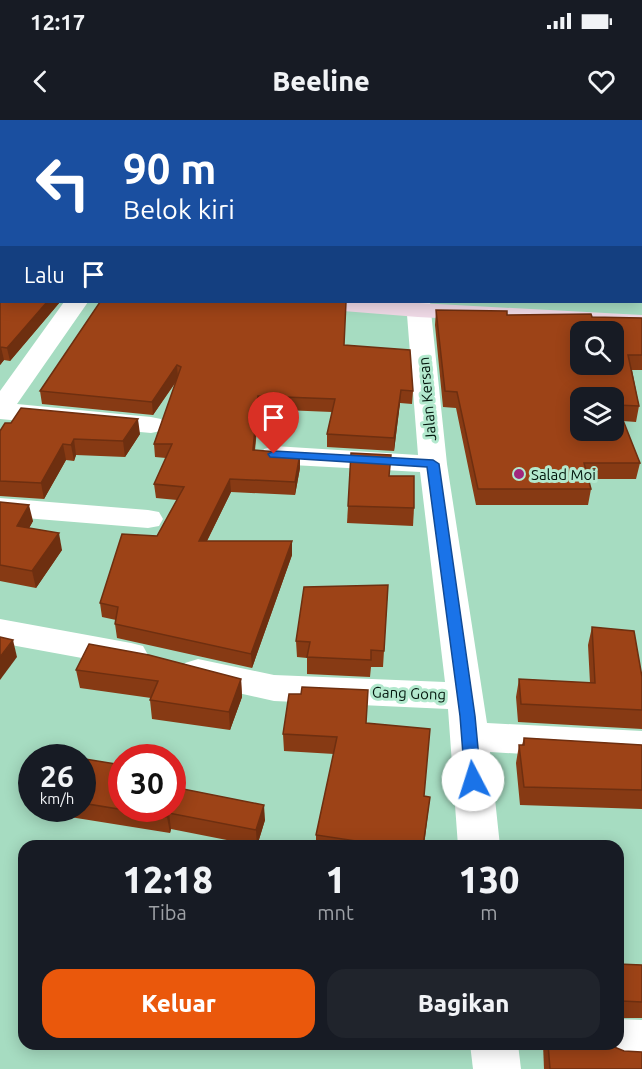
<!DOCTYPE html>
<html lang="id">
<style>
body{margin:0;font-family:Ubuntu,sans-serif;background:#20242c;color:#f1f3f6;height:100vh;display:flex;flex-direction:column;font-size:22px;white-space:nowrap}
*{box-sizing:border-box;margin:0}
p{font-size:20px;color:#9ea1a6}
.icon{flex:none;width:33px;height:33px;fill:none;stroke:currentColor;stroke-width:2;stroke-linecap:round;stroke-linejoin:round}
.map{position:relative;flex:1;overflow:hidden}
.details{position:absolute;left:18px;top:720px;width:606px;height:210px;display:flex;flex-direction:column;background:#171b24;border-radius:18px;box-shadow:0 3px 15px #0003}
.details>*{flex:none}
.banner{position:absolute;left:0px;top:0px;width:642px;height:183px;box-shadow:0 3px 15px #0003;background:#1a4fa0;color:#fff;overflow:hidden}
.buttons{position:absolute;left:570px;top:201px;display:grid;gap:12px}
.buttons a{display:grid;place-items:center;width:54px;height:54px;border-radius:12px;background:#171b24;box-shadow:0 3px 15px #0003;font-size:30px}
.speed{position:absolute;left:18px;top:624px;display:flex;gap:12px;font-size:30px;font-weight:700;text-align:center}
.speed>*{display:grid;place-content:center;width:78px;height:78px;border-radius:50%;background:#171b24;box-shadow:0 3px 15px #0003;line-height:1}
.speed small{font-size:15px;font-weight:400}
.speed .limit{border:9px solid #d22;background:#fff;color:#111}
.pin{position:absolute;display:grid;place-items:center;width:51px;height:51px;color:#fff;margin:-62px -26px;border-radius:50% 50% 50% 0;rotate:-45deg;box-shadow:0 0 6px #0007}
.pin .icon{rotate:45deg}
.me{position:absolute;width:66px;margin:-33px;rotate:355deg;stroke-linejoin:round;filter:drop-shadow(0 0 4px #0008)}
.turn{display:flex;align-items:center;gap:21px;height:126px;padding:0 24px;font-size:27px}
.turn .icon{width:78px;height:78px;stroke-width:2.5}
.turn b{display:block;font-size:42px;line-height:51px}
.then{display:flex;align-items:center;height:57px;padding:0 24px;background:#0003;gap:12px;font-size:22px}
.eta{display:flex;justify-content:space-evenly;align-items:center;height:102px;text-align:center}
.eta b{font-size:36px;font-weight:800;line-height:42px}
.button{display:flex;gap:12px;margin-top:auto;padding:12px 24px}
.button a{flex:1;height:69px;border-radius:18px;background:#ea580c;color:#fff;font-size:24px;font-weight:800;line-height:69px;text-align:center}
.button a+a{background:#20242c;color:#f1f3f6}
.status{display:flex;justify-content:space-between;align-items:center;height:42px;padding:0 30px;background:#171b24;direction:ltr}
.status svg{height:16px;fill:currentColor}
header{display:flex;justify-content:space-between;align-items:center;height:78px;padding:0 24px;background:#171b24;font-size:27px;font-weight:800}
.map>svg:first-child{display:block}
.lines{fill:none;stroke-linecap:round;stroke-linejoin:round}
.stream{fill:#0e88a9;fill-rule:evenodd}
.street{fill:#fff;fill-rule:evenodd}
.secondary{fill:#f0dae7;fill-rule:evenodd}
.wall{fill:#873a14}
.shaded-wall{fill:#6e2f10}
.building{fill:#9d4317;stroke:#6e2f10;stroke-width:1.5;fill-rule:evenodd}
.route{fill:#1a73e8;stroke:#114b97;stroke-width:1.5}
.poi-dot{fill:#a1277d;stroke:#b3e9ce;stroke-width:2}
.labels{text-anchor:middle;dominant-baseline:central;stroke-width:6;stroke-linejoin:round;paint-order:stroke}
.street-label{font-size:15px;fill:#02150c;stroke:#b3e9ce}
.poi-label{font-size:15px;fill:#02150c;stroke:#b3e9ce;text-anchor:start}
</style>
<div class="status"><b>12:17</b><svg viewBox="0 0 49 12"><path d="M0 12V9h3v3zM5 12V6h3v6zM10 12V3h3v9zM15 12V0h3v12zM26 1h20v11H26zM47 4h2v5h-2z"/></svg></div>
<header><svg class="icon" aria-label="back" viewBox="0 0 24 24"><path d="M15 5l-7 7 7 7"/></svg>Beeline<svg class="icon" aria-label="heart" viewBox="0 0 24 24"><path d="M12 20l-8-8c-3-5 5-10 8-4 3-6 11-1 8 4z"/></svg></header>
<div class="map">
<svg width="642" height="949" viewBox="0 0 642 949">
<rect width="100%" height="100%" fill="#a6dcc1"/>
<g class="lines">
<!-- stream -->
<rect class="stream" x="640" y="153" width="2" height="8"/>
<!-- street -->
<g class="street">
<polygon points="64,182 88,182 17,284 151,297 161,299 165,305 161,311 151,313 0,299 0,271"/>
<polygon points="406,182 430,182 447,344 487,603 642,611 642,641 490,632 500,726 458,726 448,589 274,581 185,561 180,552 185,543 198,539 274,555 445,562 420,352 274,344 264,341 260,335 264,329 274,326 418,335"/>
<polygon points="0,378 148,390 159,392 163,399 159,406 148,408 0,396"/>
<polygon points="0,499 131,523 143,526 148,535 143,544 131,547 0,523"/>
<polygon points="618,899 642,900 642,946 618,945 601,938 595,924 618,924"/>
<polygon points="470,924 518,924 521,949 473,949"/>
</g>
<!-- secondary -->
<polygon class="secondary" points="306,182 401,182 642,195 642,209 418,197 318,189 310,187"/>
</g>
<!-- wall -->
<g class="wall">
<polygon points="440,0 642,0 642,26 640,25 640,2 440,2"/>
<rect x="640" y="30" width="2" height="29"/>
<polygon points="2,182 60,182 10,241 4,240 0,245"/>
<polygon points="100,182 344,225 413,271 412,284 400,283 394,331 327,327 327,314 332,292 259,289 255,330 300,348 295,375 231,372 207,421 292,435 252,548 117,518 115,504 116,500 102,497 100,483 157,416 177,380 156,378 154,364 166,338 155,337 154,324 176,262 153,295 42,284 40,271"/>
<polygon points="436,190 507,195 642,198 642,250 632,250 639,286 636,302 623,301 640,343 636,359 588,359 591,369 588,385 476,385 456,288 443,287 435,205"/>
<polygon points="0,311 140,314 125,337 76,335 74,341 66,340 44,379 0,376"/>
<polygon points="390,356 414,388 413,406 347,403 348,386"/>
<polygon points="0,382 33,401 29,408 62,430 36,468 0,461"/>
<polygon points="388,465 383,547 371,547 370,557 307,554 307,538 297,537 296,521"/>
<polygon points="592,507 642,557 642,609 518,602 516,577 519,559 590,563 588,525"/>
<polygon points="76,550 241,559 242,577 230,610 152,599 150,580 151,578 80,568"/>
<polygon points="367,603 424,676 430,677 424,726 316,726 316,715 334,634 284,631 283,614"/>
<polygon points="524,618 642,625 642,689 520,685 516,643 519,625 522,625"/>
<polygon points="82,644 185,670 265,700 257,726 171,709 170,713 70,697 68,688 82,688"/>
<polygon points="618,844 642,845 642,898 622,898 622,906 618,916"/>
<polygon points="543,924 607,924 642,949 544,949"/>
</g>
<!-- shaded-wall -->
<g class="shaded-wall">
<polygon points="1,138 2,151 0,151 0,139"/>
<polygon points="47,182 60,182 10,241 7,228"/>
<polygon points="1,227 4,240 0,245 0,229"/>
<polygon points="177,245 178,258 153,295 152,282"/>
<polygon points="401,270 400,283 394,331 394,318"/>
<polygon points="258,276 259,289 253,344 253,330"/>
<polygon points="138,299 140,314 125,337 123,321"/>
<polygon points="74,319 76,335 74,341 71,325"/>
<polygon points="63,324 66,340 44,379 41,363"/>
<polygon points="300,334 300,348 295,375 295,362"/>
<polygon points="230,359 231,372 200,435 199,421"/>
<polygon points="29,385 33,401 21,423 17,406"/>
<polygon points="59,413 62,430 36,468 32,451"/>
<polygon points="292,421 292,435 252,548 251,534"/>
<polygon points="13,520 17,537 0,560 0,537"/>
<polygon points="241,559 242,577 230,610 229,592"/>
<polygon points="183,654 185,670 178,668"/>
<polygon points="264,685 265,700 257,726 256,710"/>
<polygon points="169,693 171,709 170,713 167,697"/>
</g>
<!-- building -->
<g class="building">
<polygon points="82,0 427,0 427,2 80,2"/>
<polygon points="441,0 642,0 642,15 640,16 640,2 441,2"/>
<polygon points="0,25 2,25 2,52 0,43"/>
<rect x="640" y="30" width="2" height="19"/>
<rect x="0" y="58" width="2" height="54"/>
<polygon points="2,115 2,147 1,138 0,139 0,116"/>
<polygon points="2,154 2,182 47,182 7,228 1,227 0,229 0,155"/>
<polygon points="100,182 346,182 344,225 410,230 413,271 401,270 394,318 327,314 335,279 258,276 253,330 300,334 295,362 230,359 199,421 292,421 251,534 115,504 118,487 100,483 122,414 157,416 184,367 154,364 172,324 154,324 181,247 177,245 152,282 40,271"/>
<path d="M436,190L507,191V195L591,194L592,197L642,198V235H628L639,286L617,285L640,343H584L591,369H478L457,272L445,271ZM580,212H614V244H580ZM580,278H614V310H580Z"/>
<polygon points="21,288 138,299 123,321 74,319 71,325 63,324 41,363 0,361 0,311 5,303 11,303"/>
<polygon points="351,333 391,335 389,356 414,356 414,388 348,386"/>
<polygon points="0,382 29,385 17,406 59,413 32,451 0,445"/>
<polygon points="388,465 384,531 371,530 371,540 307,537 310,522 296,521 304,467"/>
<polygon points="592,507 634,511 642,557 642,590 521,584 519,559 595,563"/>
<polygon points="0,517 13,520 0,537"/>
<polygon points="89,524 149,535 241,559 229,592 150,580 158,561 76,550"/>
<polygon points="302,567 368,570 366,603 430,609 424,676 430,677 423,726 389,726 316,715 337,617 283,614 289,574 301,574"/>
<polygon points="524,618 642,625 642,670 524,667 519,625 524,625"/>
<polygon points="85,639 122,645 122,688 172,688 172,653 183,654 178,668 264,685 256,710 169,693 167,697 82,683 82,644"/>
<polygon points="618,844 642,845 642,882 622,881 622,906 618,906"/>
<polygon points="548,924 607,924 624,931 642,932 642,949 550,949"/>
</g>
<!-- route -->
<polygon class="route" points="274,331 433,340 439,344 475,596 481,660 479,664 473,666 468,664 465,660 460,596 427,347 270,337 268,334"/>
<!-- markers -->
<circle class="poi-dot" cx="519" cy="354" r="6"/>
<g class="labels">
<!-- street labels -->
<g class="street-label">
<text transform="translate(427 279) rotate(-95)">Jalan Kersan</text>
<text transform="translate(409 573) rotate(2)">Gang Gong</text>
</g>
<!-- poi labels -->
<g class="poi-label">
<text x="531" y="354">Salad Moi</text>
</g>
</g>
</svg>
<div class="buttons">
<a><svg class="icon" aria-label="search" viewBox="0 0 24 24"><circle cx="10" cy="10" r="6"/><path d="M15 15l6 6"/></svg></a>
<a><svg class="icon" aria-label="layers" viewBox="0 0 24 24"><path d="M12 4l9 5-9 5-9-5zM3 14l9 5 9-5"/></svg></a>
</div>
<div class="speed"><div>26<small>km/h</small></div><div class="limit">30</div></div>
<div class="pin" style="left:274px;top:334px;background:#d93025"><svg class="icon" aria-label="arrive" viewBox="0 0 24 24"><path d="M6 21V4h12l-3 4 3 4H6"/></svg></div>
<svg class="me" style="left:473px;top:660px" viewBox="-20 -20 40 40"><circle r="19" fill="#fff"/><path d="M0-13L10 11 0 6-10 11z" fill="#1a73e8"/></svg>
<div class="banner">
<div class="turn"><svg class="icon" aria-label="left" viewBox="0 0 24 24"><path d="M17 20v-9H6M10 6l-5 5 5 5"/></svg><div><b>90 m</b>Belok kiri</div></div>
<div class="then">Lalu<svg class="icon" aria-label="arrive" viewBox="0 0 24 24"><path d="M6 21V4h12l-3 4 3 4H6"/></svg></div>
</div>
<section class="details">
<div class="eta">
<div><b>12:18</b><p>Tiba</p></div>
<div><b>1</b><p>mnt</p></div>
<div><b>130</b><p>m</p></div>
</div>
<div class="button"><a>Keluar</a><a>Bagikan</a></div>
</section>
</div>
